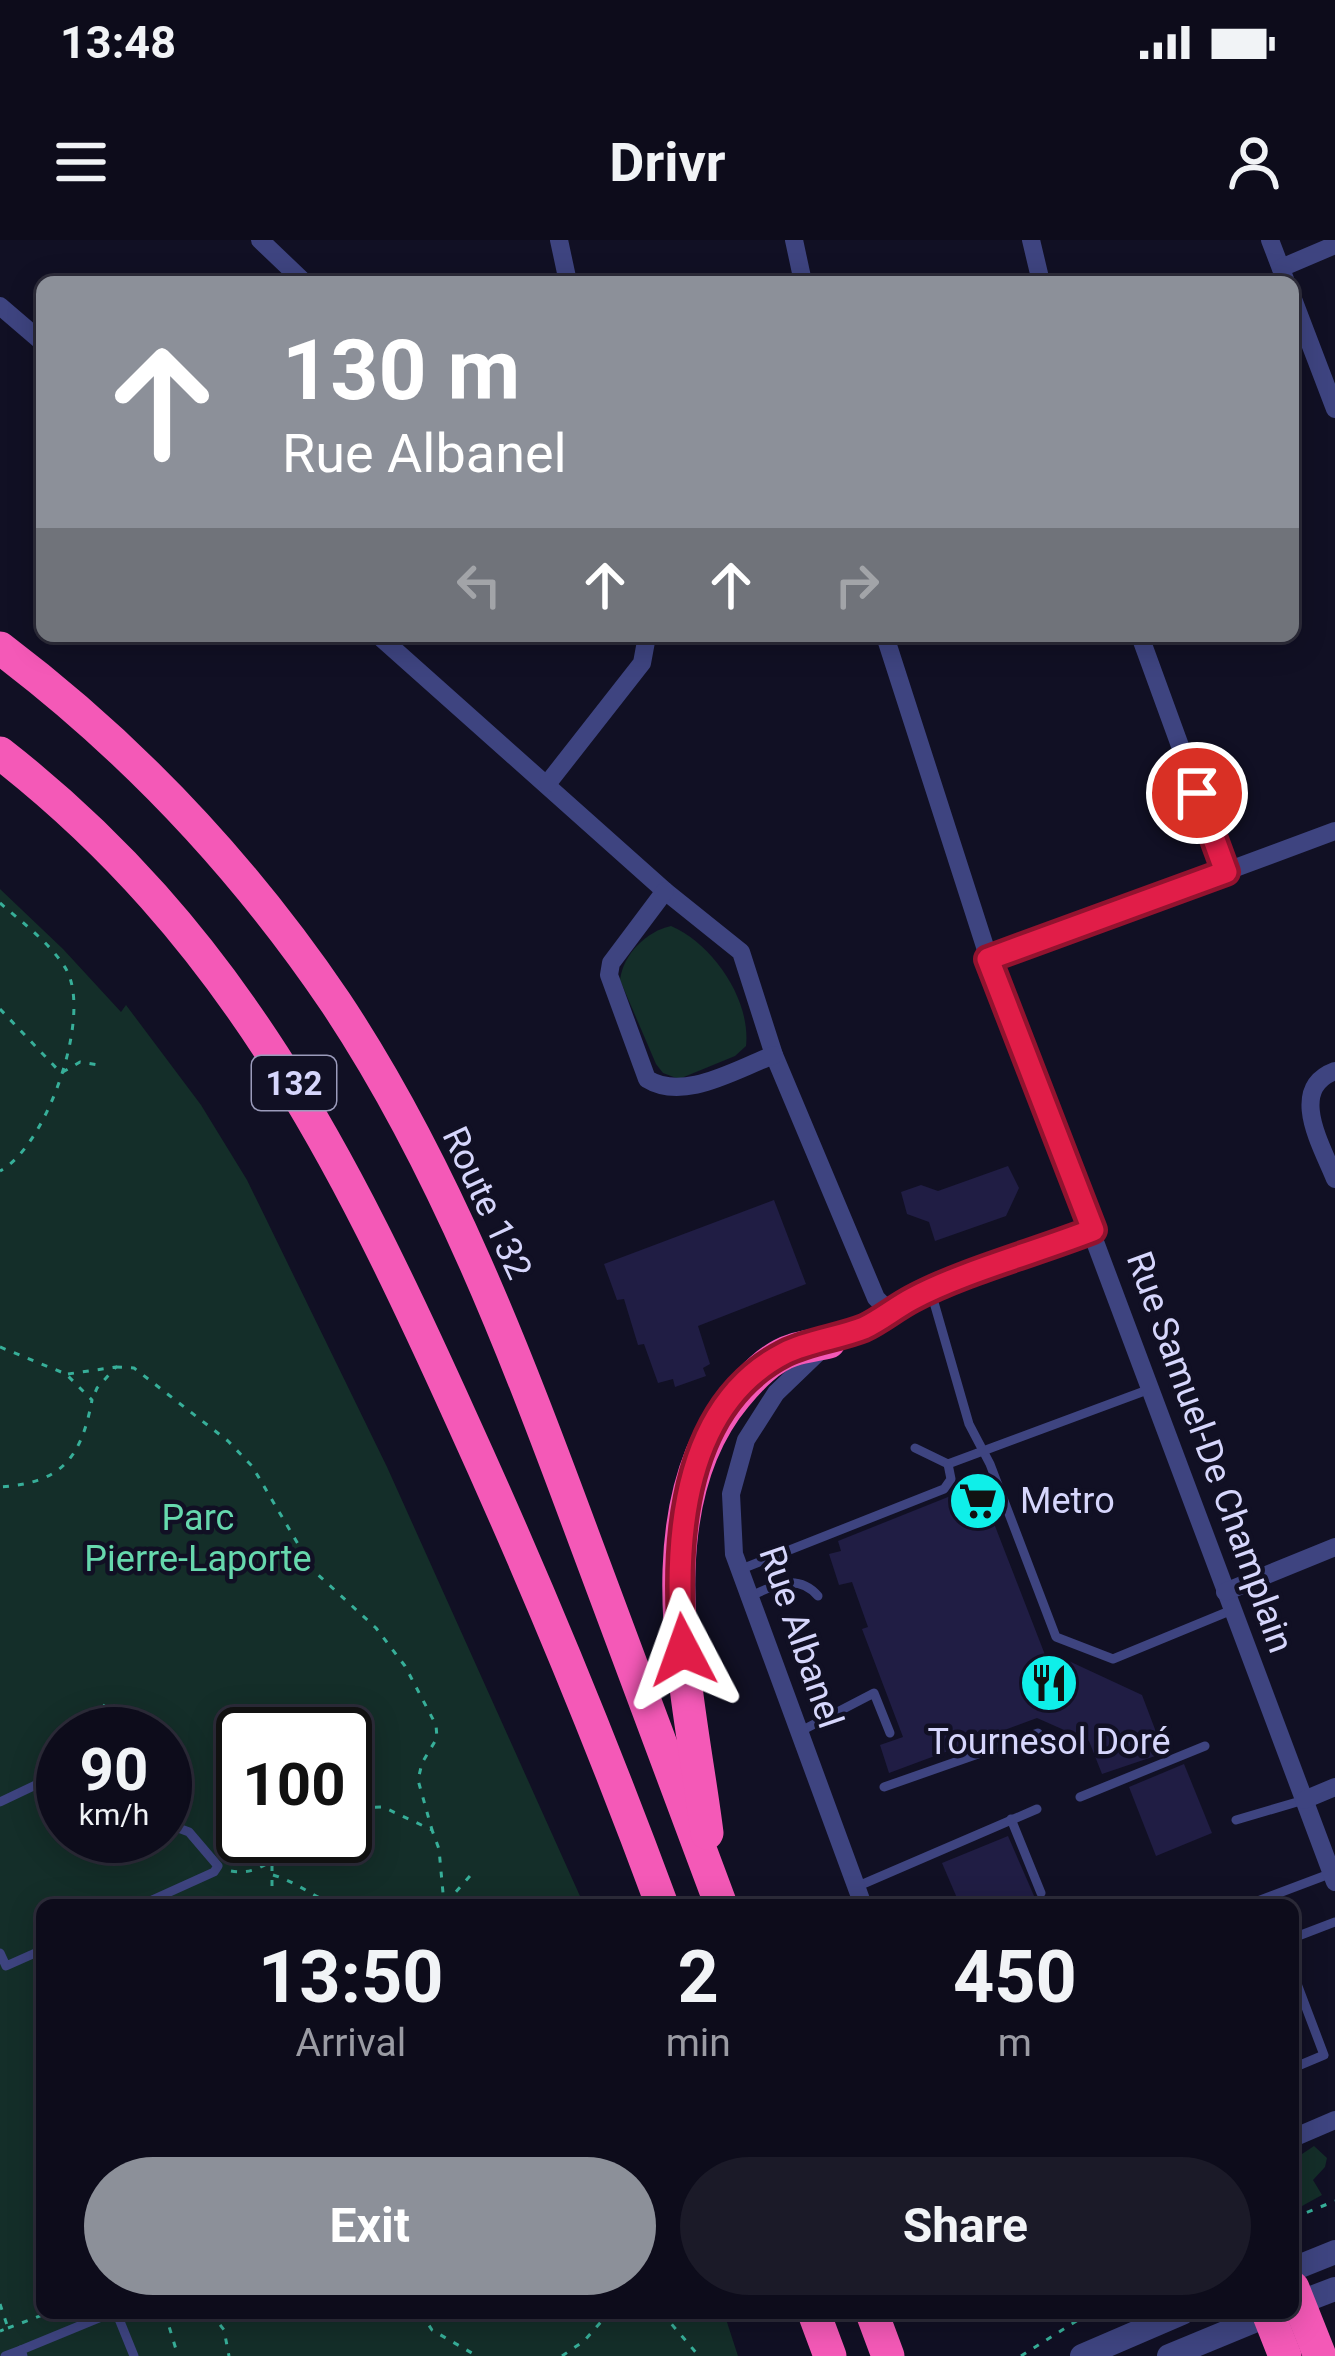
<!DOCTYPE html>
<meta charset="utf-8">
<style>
body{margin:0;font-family:Roboto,sans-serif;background:#1b1a28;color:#f1f3f6;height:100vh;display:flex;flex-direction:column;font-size:45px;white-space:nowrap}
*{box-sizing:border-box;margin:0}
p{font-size:39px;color:#9a9ba3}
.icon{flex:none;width:66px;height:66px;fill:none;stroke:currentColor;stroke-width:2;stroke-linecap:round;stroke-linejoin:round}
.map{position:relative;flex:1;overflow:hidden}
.sheet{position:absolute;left:36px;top:1659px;width:1263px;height:420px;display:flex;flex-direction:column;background:#0d0c1b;border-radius:18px;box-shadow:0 6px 30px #0003,0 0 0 3px #2d2c3a}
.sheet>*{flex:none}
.banner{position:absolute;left:36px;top:36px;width:1263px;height:366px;border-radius:18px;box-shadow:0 6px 30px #0003,0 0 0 3px #2d2c3a;background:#8c9099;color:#fff;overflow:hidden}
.speed{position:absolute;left:36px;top:1467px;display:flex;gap:24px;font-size:60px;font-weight:700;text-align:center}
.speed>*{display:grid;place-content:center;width:156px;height:156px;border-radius:50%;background:#0d0c1b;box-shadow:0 6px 30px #0003,0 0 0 3px #2d2c3a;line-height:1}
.speed small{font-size:30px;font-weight:400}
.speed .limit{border:6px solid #111;border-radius:18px;background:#fff;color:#111}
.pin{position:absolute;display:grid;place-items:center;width:102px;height:102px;color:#fff;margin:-51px;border:6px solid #fff;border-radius:50%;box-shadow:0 3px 12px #0007}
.me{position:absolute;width:132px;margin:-66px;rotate:356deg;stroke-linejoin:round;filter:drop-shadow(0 0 9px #0008)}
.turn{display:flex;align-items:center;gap:42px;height:252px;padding:0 48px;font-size:54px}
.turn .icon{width:156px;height:156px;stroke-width:2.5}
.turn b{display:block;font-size:84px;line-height:102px}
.lanes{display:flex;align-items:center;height:114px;padding:0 48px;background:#0003;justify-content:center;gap:60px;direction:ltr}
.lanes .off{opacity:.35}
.eta{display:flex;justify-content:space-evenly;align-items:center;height:204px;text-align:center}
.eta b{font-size:72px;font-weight:700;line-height:84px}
.primary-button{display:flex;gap:24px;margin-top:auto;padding:24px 48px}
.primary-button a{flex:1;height:138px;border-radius:72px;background:#8c9099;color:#fff;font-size:48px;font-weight:700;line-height:138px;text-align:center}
.primary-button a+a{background:#1b1a28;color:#f1f3f6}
.status{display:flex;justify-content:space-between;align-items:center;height:84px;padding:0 60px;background:#0d0c1b;direction:ltr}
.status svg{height:33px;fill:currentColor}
header{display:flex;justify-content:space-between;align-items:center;height:156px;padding:0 48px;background:#0d0c1b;font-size:54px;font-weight:700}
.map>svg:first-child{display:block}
.green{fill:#142e29;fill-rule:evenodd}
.building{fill:#201d44}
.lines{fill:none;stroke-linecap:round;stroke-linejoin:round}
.path{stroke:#37af99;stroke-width:3;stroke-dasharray:6 9;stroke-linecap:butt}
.service{stroke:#3e4480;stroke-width:9}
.minor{stroke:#3e4480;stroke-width:18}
.tertiary{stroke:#3e4480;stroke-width:24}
.motorway{stroke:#f459b7;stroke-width:33}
.route-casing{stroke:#92132f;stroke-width:30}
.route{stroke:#e11d48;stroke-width:21}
.labels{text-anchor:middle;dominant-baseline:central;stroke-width:9;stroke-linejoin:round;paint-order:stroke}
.shield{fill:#111024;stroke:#9b9bbb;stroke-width:3}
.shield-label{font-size:33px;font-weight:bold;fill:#d6d6fc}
.street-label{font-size:36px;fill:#d6d6fc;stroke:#111024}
.poi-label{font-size:36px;fill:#d6d6fc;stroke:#111024;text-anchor:start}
.park-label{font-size:36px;fill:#66d8ad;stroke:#111024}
</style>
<div class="status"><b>13:48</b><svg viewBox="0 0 49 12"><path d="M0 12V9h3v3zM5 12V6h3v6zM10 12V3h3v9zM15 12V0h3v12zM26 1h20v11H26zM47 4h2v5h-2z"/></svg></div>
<header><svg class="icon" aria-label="menu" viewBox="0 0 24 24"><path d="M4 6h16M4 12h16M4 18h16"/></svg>Drivr<svg class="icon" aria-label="person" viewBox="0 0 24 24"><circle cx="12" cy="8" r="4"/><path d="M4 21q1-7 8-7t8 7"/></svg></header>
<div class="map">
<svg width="1335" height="2116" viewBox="0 0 1335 2116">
<rect width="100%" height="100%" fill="#111024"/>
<!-- green -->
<g class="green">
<path d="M0,649L63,709L121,772L126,765L201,865L247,940L387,1227L584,1665H42V2073H724L738,2116H0ZM63,1494H165V1596H63ZM243,1494H345V1596H243Z"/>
<path d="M671,686C713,704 751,760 746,806L735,816L679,839L663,833L656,824L620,740C623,714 647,691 671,686Z"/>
<polygon points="1314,1906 1327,1918 1325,1927 1313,1940 1322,1955 1293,1971 1293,1920"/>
</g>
<!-- building -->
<g class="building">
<polygon points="1008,926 1019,948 1006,976 935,1001 929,982 907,974 901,952 921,945 938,951"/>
<polygon points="774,960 806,1044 698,1086 710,1124 703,1128 706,1136 675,1147 673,1139 658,1143 644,1104 638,1105 624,1059 617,1060 604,1024"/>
<polygon points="976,1242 989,1247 996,1265 995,1286 1047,1420 1058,1416 1142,1455 1164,1513 1102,1534 1089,1501 1037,1478 889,1533 880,1505 903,1497 862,1389 868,1387 852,1342 839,1345 829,1314 841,1311 838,1301 958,1253"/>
<polygon points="1184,1524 1212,1593 1156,1616 1129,1547"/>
<polygon points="1008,1596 1038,1665 960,1665 942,1623"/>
</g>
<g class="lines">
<!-- path -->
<g class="path">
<path d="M0,663C22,682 51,704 66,729C93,776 46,907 0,931"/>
<polyline points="0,769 61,833 80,822 98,825"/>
<path d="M0,1107L66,1134L92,1160C81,1219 61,1243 0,1247"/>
<polyline points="116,1127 134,1128 228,1201 252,1226 314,1331 376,1388 405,1426 436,1485 437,1498 422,1523 418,1540 432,1590"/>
<polyline points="68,1134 116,1127 97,1148 92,1160"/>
<polyline points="65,1494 90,1483 107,1462"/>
<polyline points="54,1518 48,1502 63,1495"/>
<polyline points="345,1568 383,1567 432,1590 439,1609 444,1664"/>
<polyline points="272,1625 272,1647"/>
<path d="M231,1631C260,1637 281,1613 303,1596"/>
<path d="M273,1635C296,1642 311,1655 334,1665"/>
<polyline points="446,1663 470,1636"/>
<polyline points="396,1665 436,1662 449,1665"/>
<polyline points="1293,1978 1335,1961"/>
<polyline points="0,2064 8,2088 0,2091"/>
<polyline points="165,2073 178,2116"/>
<polyline points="211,2073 224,2090 229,2116"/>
<polyline points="421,2073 432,2090 477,2116"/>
<polyline points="662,2073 699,2116"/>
<polyline points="8,2088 48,2073"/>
<polyline points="562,2116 584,2101 609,2073"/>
<polyline points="1021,2116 1089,2073"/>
</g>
<!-- service -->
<g class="service">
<polyline points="931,1052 969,1184 990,1224 1056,1397 1113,1419 1232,1370"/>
<polyline points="915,1208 948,1224 1150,1149"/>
<polyline points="739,1330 944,1249 951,1239 948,1224"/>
<path d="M749,1357C772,1346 797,1332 818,1356"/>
<polyline points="799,1492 874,1453 890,1493"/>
<polyline points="884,1547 1038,1493"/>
<polyline points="1080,1557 1205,1506"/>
<polyline points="0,1562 63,1532"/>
<polyline points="1011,1579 1041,1653"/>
<polyline points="1236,1580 1304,1560"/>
<polyline points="856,1647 1037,1569"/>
<polyline points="141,1665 214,1632 218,1626 189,1592 165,1583"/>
<polyline points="1247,1665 1332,1633"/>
<polyline points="1293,1698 1335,1682"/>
<polyline points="0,1713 6,1726 42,1710"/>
<polyline points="1293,1733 1324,1815 1293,1828"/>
<polyline points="21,2110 106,2075 117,2074 134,2116"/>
<polyline points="5,2116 21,2110 23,2116"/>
</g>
<!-- minor -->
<g class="minor">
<polyline points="260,0 304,42"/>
<polyline points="559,0 568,42"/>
<polyline points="794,0 803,42"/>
<polyline points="1031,0 1041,42"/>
<polyline points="1270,0 1286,42"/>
<polyline points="1281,28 1335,5"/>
<polyline points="1293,59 1335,169"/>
<polyline points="0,66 42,102"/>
<polyline points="379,396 665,651 741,712 774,815 876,1058 891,1073"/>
<polyline points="885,396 989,719 1335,1642"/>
<polyline points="1140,396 1226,632"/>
<polyline points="548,543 642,423 647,396"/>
<path d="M665,651L611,723L609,735L647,839C684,862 736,829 774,815"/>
<polyline points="989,719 1335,591"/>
<path d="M1335,831C1287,849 1322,906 1335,939"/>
<polyline points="1225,1352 1335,1307"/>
<polyline points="1304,1560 1335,1547"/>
<polyline points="863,1665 734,1314 731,1254 746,1200 776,1153 829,1102 871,1085 916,1058 1093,990"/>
<polyline points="1293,1898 1335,1880"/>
</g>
<!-- tertiary -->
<g class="tertiary">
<polyline points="1293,2029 1335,2012"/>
<polyline points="1293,2065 1335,2049"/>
<polyline points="1082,2116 1182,2073"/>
<polyline points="1169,2116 1273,2073"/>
</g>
<!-- motorway -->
<g class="motorway">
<path d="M0,408C131,507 244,627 336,763C445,927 516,1115 584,1298C629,1421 676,1543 721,1665"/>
<path d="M0,513C232,694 343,917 461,1178C534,1338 601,1500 662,1665"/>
<path d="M707,1593C690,1457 640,1271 736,1156C751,1138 770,1117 793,1110C804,1106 817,1105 829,1102"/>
<polyline points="1293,2048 1320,2116"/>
<polyline points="814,2073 830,2116"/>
<polyline points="872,2073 888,2116"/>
<polyline points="1268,2073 1285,2116"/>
</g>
</g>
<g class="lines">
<!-- route casing -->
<g class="route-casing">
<path id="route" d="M683,1410C674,1308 679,1167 785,1113C809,1101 839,1098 864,1088C881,1080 895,1068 912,1059C962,1032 1037,1012 1093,990L988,719L1226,632L1197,553"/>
</g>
<!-- route -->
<use href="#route" class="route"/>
</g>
<!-- icons -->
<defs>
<g id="supermarket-disc" transform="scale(3)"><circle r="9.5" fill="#0fefe9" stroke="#111024"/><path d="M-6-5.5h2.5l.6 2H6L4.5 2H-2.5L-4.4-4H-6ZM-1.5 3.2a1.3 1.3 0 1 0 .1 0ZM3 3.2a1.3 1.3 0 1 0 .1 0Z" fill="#111"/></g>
<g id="restaurant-disc" transform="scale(3)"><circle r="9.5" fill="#0fefe9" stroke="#111024"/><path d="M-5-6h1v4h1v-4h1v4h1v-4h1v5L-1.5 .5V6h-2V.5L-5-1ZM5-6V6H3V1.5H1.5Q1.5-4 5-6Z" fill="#111"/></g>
</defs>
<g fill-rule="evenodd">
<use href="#supermarket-disc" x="978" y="1261"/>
<use href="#restaurant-disc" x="1049" y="1443"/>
</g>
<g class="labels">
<!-- shield labels -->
<rect class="shield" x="252" y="816" width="84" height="54" rx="9"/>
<g class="shield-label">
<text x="294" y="843">132</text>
</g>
<!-- street labels -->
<g class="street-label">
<text transform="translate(487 963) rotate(65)">Route 132</text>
<text transform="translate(1210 1212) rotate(70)">Rue Samuel-De Champlain</text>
<text transform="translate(801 1397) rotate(71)">Rue Albanel</text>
</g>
<!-- poi labels -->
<g class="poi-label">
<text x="1020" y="1261">Metro</text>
<text x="1049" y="1502" text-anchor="middle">Tournesol Doré</text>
</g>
<!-- park labels -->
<g class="park-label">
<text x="198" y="1278">Parc<tspan x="198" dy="41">Pierre-Laporte</tspan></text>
</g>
</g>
</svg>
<div class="speed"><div>90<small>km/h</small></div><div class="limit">100</div></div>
<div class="pin" style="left:1197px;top:553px;background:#d93025"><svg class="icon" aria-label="arrive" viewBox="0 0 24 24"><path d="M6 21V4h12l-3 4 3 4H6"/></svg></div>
<svg class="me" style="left:683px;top:1410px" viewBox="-20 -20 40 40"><path d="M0-17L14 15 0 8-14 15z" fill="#e11d48" stroke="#fff" stroke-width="4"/></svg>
<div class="banner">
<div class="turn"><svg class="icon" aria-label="ahead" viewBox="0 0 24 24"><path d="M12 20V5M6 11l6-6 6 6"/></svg><div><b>130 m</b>Rue Albanel</div></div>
<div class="lanes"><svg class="icon off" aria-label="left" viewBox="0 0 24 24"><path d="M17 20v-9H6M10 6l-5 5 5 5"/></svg><svg class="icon" aria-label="ahead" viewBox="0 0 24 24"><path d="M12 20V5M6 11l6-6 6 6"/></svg><svg class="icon" aria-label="ahead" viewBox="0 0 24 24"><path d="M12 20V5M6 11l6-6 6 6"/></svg><svg class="icon off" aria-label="right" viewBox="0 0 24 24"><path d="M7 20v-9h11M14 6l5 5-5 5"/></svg></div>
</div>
<section class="sheet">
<div class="eta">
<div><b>13:50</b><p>Arrival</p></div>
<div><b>2</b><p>min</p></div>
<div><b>450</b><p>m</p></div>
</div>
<div class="primary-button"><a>Exit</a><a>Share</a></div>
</section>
</div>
